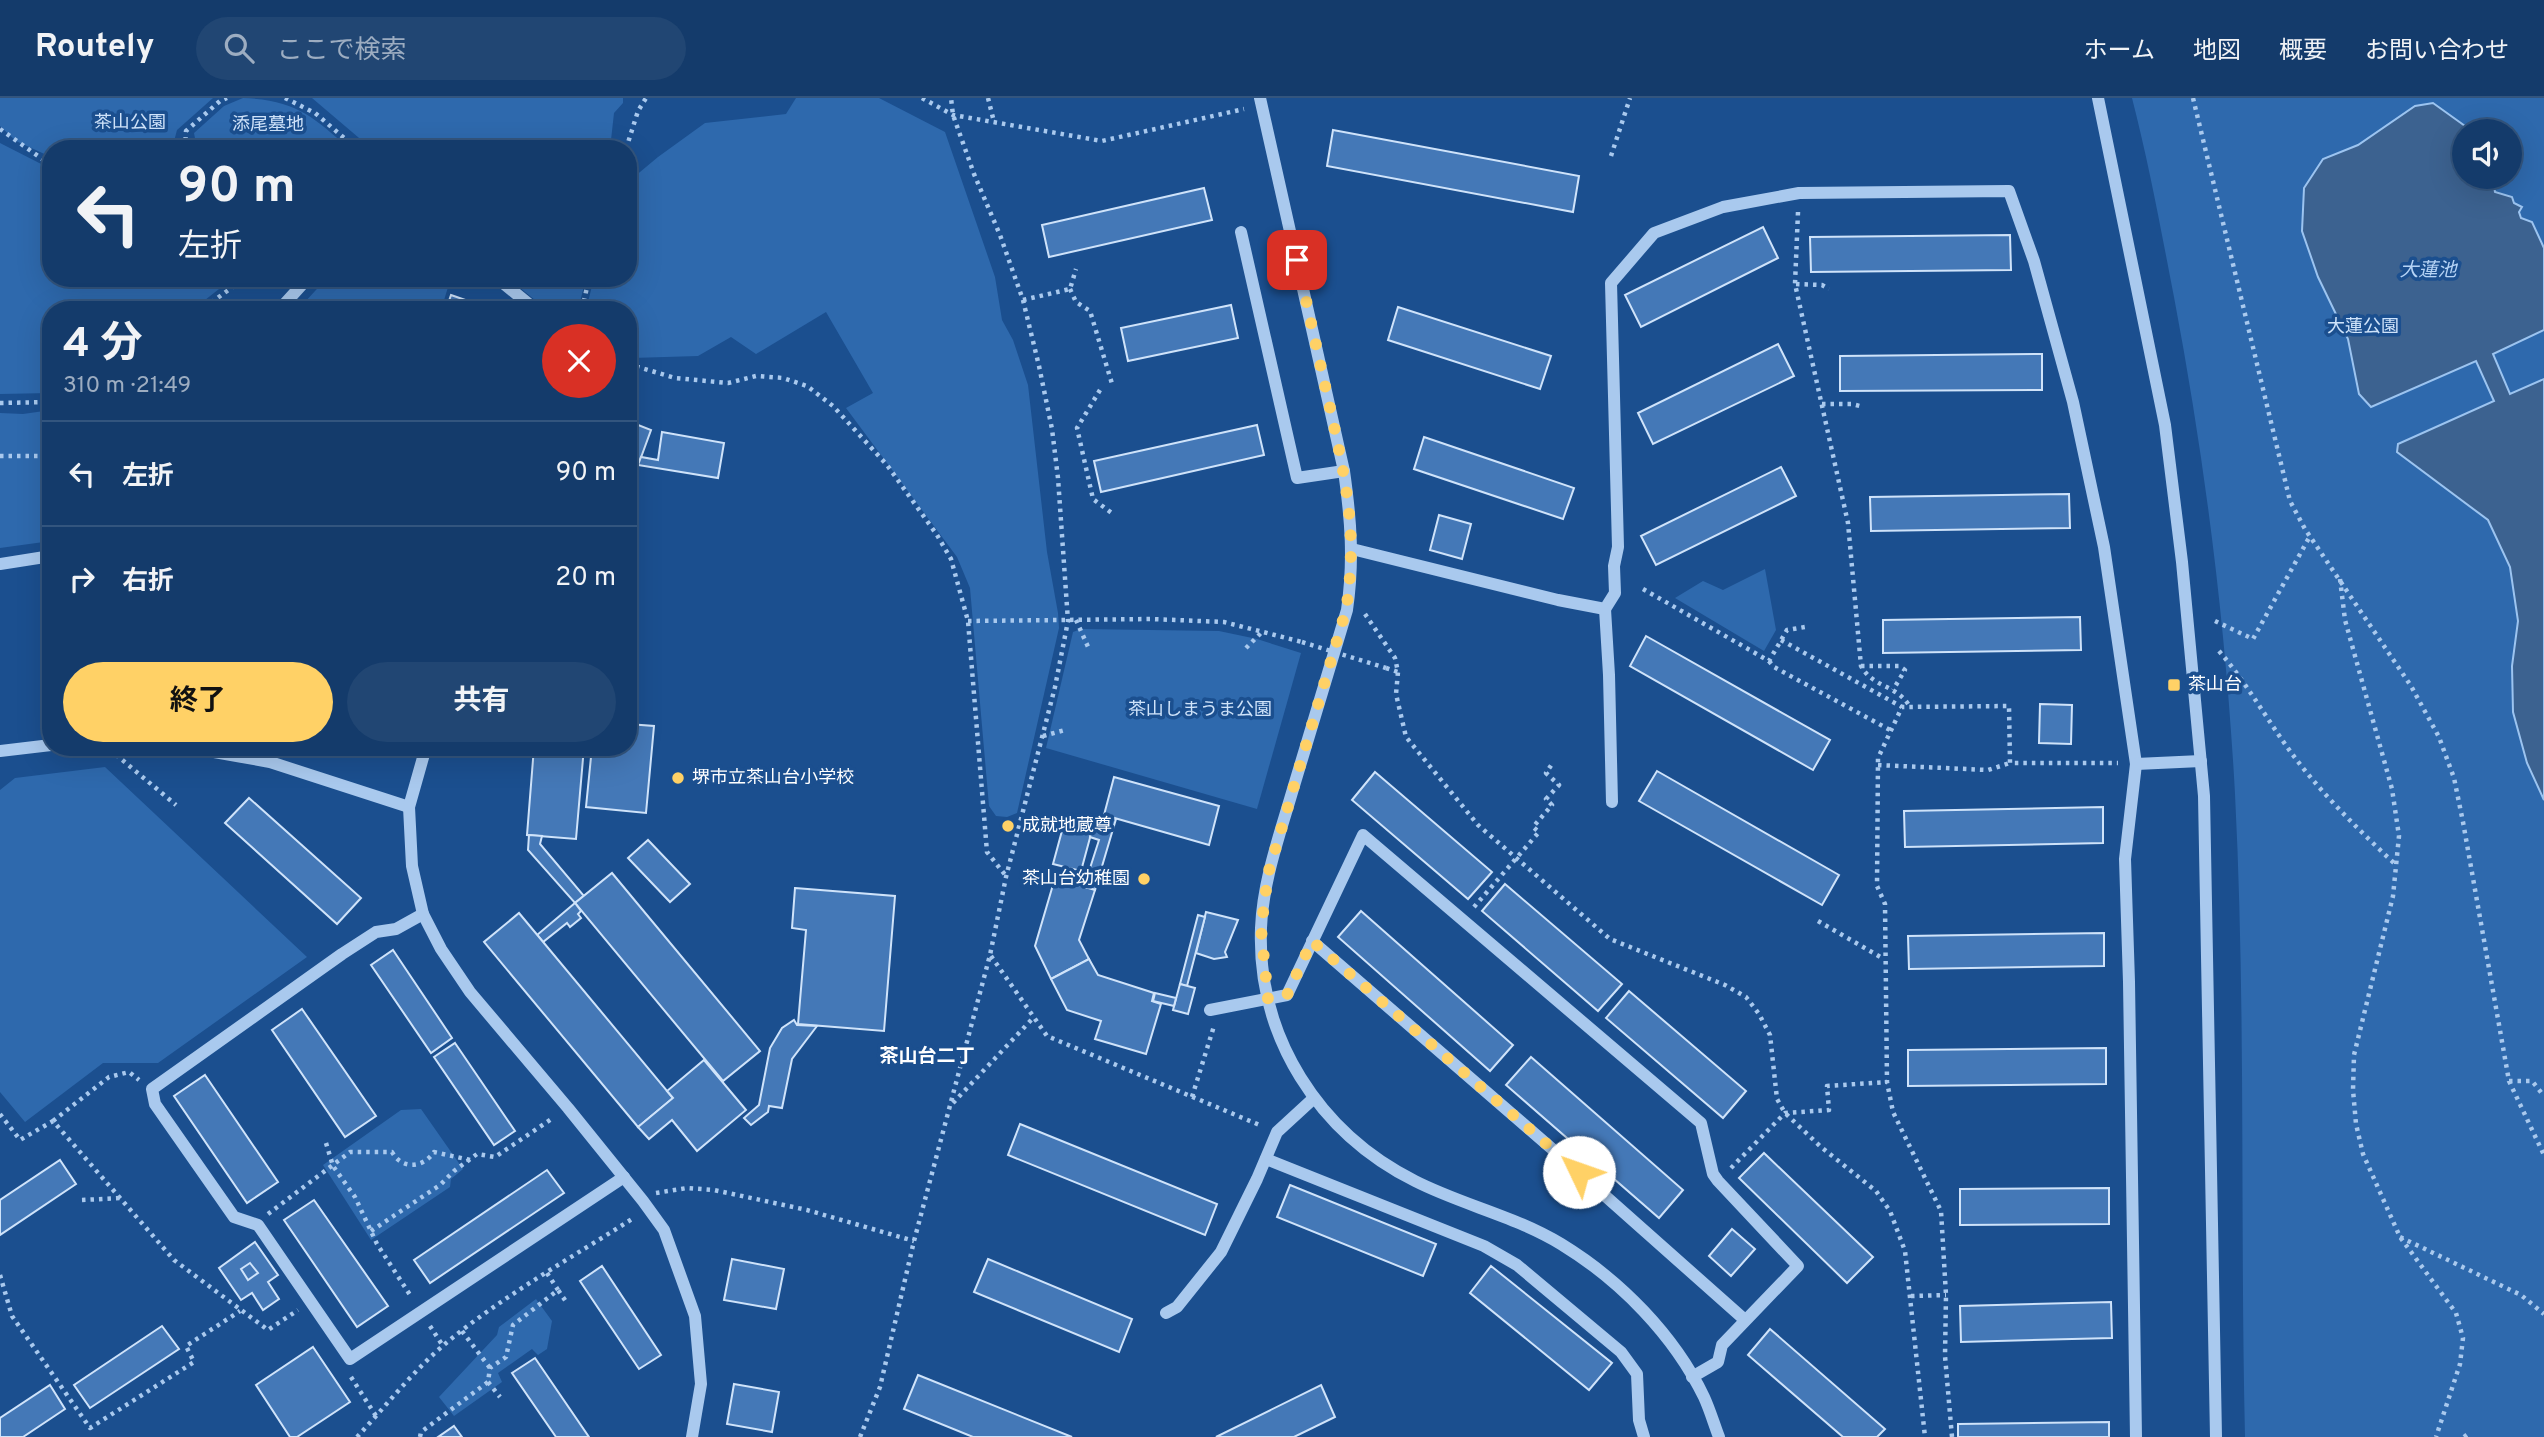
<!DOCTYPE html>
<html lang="ja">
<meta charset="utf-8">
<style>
body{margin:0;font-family:Overpass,"Noto Sans JP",sans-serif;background:#214673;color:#f1f3f6;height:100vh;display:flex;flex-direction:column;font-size:26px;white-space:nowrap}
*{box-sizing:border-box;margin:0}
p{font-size:23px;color:#9dadc1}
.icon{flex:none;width:38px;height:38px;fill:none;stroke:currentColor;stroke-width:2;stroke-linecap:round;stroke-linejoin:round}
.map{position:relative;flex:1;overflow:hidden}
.drawer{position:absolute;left:42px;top:203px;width:595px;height:455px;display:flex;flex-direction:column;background:#143b6b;border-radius:28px;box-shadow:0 7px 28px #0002,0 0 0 2px #33557e}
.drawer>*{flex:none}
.guide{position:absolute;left:42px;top:42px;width:595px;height:147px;border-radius:28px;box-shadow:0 7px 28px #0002,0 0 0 2px #33557e;background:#143b6b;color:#f1f3f6;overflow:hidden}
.fabs{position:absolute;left:2452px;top:21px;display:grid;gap:14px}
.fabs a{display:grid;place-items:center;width:70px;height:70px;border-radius:50%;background:#143b6b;box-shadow:0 7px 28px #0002,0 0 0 2px #33557e;font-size:35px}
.pin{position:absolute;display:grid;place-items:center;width:60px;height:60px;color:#fff;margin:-30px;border-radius:14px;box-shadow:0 4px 10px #0006}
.me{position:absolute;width:77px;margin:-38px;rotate:312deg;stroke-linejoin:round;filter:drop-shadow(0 0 5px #0008)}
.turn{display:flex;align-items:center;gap:24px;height:147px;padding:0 21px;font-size:32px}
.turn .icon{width:91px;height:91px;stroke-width:2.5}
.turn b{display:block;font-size:49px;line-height:60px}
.round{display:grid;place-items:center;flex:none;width:74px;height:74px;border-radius:37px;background:#214673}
.headline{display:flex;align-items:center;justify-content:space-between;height:119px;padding:0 21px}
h1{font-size:42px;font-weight:700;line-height:52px}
.button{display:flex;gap:14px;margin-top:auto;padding:14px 21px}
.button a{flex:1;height:80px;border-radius:42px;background:#ffd166;color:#111;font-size:28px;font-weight:700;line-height:80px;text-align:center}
.button a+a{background:#214673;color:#f1f3f6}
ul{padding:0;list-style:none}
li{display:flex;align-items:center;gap:21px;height:105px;padding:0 21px;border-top:2px solid #33557e}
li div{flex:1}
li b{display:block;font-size:26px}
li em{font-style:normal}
header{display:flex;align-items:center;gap:42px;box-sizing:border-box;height:98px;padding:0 35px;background:#143b6b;border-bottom:2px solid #33557e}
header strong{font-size:33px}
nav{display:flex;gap:38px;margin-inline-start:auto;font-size:24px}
.search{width:490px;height:63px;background:#214673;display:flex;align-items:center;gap:18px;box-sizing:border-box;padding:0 24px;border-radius:38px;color:#9dadc1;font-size:26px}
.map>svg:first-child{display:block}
.green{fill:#2e69ad;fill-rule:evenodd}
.water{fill:#3c6290;stroke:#9cc4f0;stroke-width:2}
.building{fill:#4478b7;stroke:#cfe3fa;stroke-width:2}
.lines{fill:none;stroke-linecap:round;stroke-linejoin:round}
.path{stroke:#a9c9ee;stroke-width:4.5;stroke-dasharray:3.5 5;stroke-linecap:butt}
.minor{stroke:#a9c9ee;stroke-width:12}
.path-bridge{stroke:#a9c9ee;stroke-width:4.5;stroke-dasharray:3.5 5;stroke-linecap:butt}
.route{stroke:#ffd166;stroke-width:12;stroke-dasharray:0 21.6}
.poi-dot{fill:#ffd166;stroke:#1b4f8f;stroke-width:2.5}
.labels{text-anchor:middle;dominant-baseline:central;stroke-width:7;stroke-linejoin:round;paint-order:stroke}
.park-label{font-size:18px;fill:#cfe3fa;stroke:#1b4f8f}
.poi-label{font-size:18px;fill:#fff;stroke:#1b4f8f;text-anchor:start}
.water-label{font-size:19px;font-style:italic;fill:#b5d3f5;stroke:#1b4f8f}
.neighbourhood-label{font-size:19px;font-weight:bold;fill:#fff;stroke:#1b4f8f}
</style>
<header>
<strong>Routely</strong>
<div class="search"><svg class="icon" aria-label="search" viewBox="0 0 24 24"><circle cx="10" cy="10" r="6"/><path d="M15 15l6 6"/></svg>ここで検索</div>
<nav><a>ホーム</a><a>地図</a><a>概要</a><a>お問い合わせ</a></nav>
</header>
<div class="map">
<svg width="2544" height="1339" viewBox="0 0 2544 1339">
<rect width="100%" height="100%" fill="#1b4f8f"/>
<!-- green -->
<g class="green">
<polygon points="0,0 213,0 177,32 172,51 51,51 51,59 16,43 0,28"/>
<path d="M243,0C296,2 312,18 350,51H197L194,35L224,8Z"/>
<polygon points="312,0 623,0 623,5 614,15 610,51 372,51"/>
<polygon points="796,0 879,0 945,34 995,179 1002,222 1013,242 1028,287 1047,454 1058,515 1059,530 1017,715 1007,719 996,718 989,708 970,490 957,459 846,310 873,295 826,214 756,256 731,239 698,258 632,260 628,258 628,212 586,212 594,180 628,180 628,84 658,59 705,25 786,16"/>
<path d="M2132,0H2544V1339H2245C2240,1125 2246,910 2235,696C2226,529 2205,363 2174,199C2161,132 2149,66 2132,0ZM2464,33H2510V79H2464Z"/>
<polygon points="0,45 51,71 51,180 233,180 205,202 208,212 51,212 51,295 0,296"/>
<polygon points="327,180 457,180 456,187 449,186 441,212 318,212 304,205"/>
<polygon points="508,180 586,180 578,212 547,212"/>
<polygon points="51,312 51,443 0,450 0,315 23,316"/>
<polygon points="1765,471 1776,532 1764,553 1675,500 1703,483 1723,492"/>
<polygon points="1081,531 1219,533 1257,541 1301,555 1257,711 1046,650 1073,534"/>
<polygon points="105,669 307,859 158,965 103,965 25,1024 0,994 0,692 15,680"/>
<polygon points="421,1011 463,1071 451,1081 450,1089 371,1142 323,1067 401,1012"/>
<polygon points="536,1201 552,1223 547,1251 538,1257 532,1251 498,1275 502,1284 454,1318 439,1299 497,1237 499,1229"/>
</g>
<!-- water -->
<polygon class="water" points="2433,5 2465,28 2464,79 2492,79 2495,94 2512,99 2514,105 2522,109 2519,114 2521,120 2532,124 2544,150 2544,232 2493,256 2510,296 2544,281 2544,702 2527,665 2513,614 2512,568 2518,523 2510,469 2488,422 2397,354 2398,346 2494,303 2476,263 2371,309 2359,296 2348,241 2318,179 2302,133 2304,90 2323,61 2358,47 2415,8"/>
<!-- building -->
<g class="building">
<polygon points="1333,32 1579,78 1573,114 1327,68"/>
<polygon points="1204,90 1212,122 1049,159 1042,127"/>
<polygon points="1763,129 1778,160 1641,229 1625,197"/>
<polygon points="2010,137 2011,172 1811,174 1810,139"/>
<polygon points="451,197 494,212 446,212"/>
<polygon points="1231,207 1238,240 1128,263 1121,230"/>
<polygon points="1398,209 1551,258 1540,291 1388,242"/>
<polygon points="1778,246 1794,278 1653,346 1638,315"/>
<polygon points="2042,256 2042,292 1840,293 1840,258"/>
<polygon points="628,323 651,332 628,395"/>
<polygon points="1257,327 1264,357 1101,394 1094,363"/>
<polygon points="662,334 724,345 718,380 638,367 641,359 658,362"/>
<polygon points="1424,339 1574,390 1563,421 1414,371"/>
<polygon points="1781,369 1796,398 1656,467 1641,438"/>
<polygon points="2069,396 2070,430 1871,433 1870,399"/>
<polygon points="1439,417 1471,426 1462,461 1430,452"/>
<polygon points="2080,519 2081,552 1883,555 1883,522"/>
<polygon points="1646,538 1830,642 1813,672 1630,568"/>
<polygon points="2040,606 2072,607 2071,646 2039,645"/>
<polygon points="628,626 654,628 646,715 586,709 592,649 628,649"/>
<polygon points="534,649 584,649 576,741 527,737"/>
<polygon points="1657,673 1839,777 1822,807 1639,703"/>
<polygon points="1375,674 1492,774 1468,801 1352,702"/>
<polygon points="1114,679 1219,708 1209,747 1104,717"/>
<polygon points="249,700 361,800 337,826 225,725"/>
<polygon points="2103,709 2103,745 1905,749 1904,713"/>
<polygon points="1066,718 1094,725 1081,773 1053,766"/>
<polygon points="1106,718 1116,721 1095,792 1084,789 1099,742 1090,739 1093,729 1103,731"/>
<polygon points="529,737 542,738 540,746 584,798 575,805 528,752"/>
<polygon points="648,742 690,786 670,804 628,760"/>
<polygon points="612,775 760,953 723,983 575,805"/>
<polygon points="1055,780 1095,792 1079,842 1089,861 1051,881 1035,848"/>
<polygon points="1505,786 1622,886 1598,913 1482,813"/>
<polygon points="795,790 895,798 884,933 798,926 806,832 792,830"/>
<polygon points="575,805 581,813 578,816 581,820 570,829 567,825 543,844 537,837"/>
<polygon points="1361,813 1513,947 1490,973 1338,839"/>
<polygon points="1206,814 1238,822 1225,854 1227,859 1214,861 1196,855"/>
<polygon points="519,815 673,1000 638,1029 484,844"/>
<polygon points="1198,817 1205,819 1187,888 1180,886"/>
<polygon points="2104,835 2104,868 1909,871 1908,838"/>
<polygon points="393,852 452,940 431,955 371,867"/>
<polygon points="1089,861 1098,877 1154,895 1152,903 1161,906 1146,956 1095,941 1101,923 1067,912 1051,881"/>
<polygon points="1180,886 1195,890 1188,916 1173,912"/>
<polygon points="1629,893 1746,993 1723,1020 1606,920"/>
<polygon points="1155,895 1176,900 1174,908 1153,903"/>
<polygon points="302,911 376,1018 345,1039 272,932"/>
<polygon points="794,922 797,927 817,928 792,961 782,1010 769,1008 768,1014 751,1027 744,1020 759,1007 770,950 782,930"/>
<polygon points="455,945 515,1033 494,1047 434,959"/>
<polygon points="2106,950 2106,986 1908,988 1908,952"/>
<polygon points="1531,959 1683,1092 1659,1120 1506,987"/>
<polygon points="704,962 746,1012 697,1053 672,1022 649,1041 638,1029 673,1000 667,993"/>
<polygon points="205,977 278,1084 247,1105 174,998"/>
<polygon points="1020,1026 1217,1106 1205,1137 1008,1057"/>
<polygon points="1764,1055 1873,1159 1847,1185 1739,1080"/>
<polygon points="60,1062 76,1086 0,1137 0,1102"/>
<polygon points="547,1072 564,1095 430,1185 414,1162"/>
<polygon points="1290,1087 1436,1146 1423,1178 1277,1119"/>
<polygon points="2109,1090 2109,1126 1960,1127 1960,1091"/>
<polygon points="314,1102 388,1208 357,1229 284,1122"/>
<polygon points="1732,1131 1755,1151 1731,1178 1709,1158"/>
<polygon points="255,1144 278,1177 268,1184 279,1201 263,1212 252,1195 241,1202 219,1170"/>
<polygon points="732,1161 784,1171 776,1211 724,1202"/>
<polygon points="988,1161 1132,1221 1119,1254 974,1194"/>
<polygon points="250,1165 258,1175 248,1182 241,1171"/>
<polygon points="602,1168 661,1257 639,1271 580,1183"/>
<polygon points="1491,1168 1612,1265 1589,1292 1470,1195"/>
<polygon points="2111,1204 2112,1240 1961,1244 1960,1208"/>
<polygon points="162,1228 179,1251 90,1310 74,1287"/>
<polygon points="1770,1231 1885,1331 1877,1339 1843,1339 1748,1257"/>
<polygon points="313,1249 350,1304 297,1339 290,1339 256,1287"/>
<polygon points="535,1260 589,1339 556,1339 512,1275"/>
<polygon points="918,1277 1072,1339 973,1339 904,1311"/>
<polygon points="734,1286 779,1294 772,1334 727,1326"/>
<polygon points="50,1287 65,1311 23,1339 0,1339 0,1320"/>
<polygon points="1321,1287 1335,1319 1294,1339 1216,1339"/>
<polygon points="2109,1324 2109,1339 1958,1339 1958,1326"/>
<polygon points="454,1328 462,1339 438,1339"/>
</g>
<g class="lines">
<!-- path -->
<g class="path">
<polyline points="285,0 315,15 357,51"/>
<polyline points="922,0 953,17 1102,43 1244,11"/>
<polyline points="988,0 994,24"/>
<polyline points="2193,0 2290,403 2305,431 2411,588 2439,639 2454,680 2463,724 2509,983 2544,1057"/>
<polyline points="0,31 45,63 51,65"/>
<polyline points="185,51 186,33 220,3 227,0"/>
<polyline points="626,51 638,13 646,0"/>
<polyline points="1611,58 1630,0"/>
<path d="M1798,114L1795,186L1848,425L1861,568C1874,591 1897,586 1910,609"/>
<polyline points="1796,186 1822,187 1829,191"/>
<polyline points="1070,191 1076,204 1090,213 1113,289"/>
<polyline points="1023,202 1070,191 1076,171"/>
<polyline points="217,212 212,204 245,180"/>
<polyline points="582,212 589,180"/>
<polyline points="628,266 675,280 728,285 756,278 783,280 807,288 833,308 887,367 937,437 951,461 968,523 987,754 1006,778"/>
<polyline points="1100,292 1077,330 1093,401 1113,416"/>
<polyline points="0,305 51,304"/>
<polyline points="1822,306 1852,306 1860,308"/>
<polyline points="0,358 51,358"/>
<polyline points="2340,481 2345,522 2392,691 2399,738 2393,798 2354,957 2353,992 2356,1026 2363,1056 2400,1139 2456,1215 2463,1240 2460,1266 2436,1339"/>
<polyline points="1643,491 1769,563 1787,532 1805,529"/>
<polyline points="1365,516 1395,560 1398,574 1396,596 1406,639 1478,727 1610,841 1725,887 1746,899 1759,916 1770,937 1777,1001 1785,1015 1821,1049 1876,1093 1890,1113 1905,1153 1925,1339"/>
<polyline points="1076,522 1089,551"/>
<polyline points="968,523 1151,521 1224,524 1302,544"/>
<polyline points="2215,523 2253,541 2310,438"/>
<polyline points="1781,542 1902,609"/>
<polyline points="1246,550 1263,533"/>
<path d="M2219,553C2251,590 2273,633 2303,670C2331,705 2363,736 2396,767"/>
<polyline points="1769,563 1774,569 1890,632"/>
<polyline points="1861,568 1899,568 1905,572 1893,592"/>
<polyline points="1386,570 1398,574"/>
<polyline points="1043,638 1065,632"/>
<polyline points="113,649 114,655 176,707"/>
<polyline points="1878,667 1988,672 2010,665"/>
<polyline points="1474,809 1539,734 1533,729 1552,707 1546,701 1559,687 1546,675 1552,666"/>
<polyline points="1818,823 1884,861"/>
<polyline points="991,858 1047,938 1262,1028"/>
<polyline points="2509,983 2532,983 2544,998"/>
<polyline points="1192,999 1214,928"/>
<polyline points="953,1005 1034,919"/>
<polyline points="0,1016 20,1042 53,1023 174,1162 268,1232 298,1212"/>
<polyline points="53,1023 109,979 129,974 139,982"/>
<polyline points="326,1045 333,1068 355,1099 377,1146 412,1200"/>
<polyline points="1731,1070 1785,1015 1829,1012 1827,988 1887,984"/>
<polyline points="656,1095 687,1090 714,1092 807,1112 914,1143"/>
<polyline points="82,1102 121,1100"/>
<path d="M268,1116L350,1054H392C402,1072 423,1070 434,1054L470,1062"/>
<polyline points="371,1133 440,1087 454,1073 477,1056 495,1059 553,1020"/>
<polyline points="2400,1139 2521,1197 2544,1216"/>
<polyline points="547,1175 558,1192"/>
<polyline points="0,1177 12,1218 90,1330 194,1264 186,1248 240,1213"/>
<polyline points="1911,1198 1946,1197"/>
<polyline points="430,1228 443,1248"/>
<polyline points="462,1233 490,1270"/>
<polyline points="351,1279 376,1318"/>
<polyline points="488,1284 500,1299"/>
<path d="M357,1339C385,1309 414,1272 445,1246C501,1199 571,1160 632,1121"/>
<polyline points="420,1339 421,1334 488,1284 490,1270 506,1259 513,1227 558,1192 567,1205"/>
<polyline points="860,1339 880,1289 914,1143 990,857 1006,779 1055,589 1068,523 1058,380 1052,331 1039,268 1023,202 1000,137 974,76 953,17 951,0"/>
<polyline points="1952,1339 1945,1258 1946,1197 1941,1113 1893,1014 1887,984 1885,806 1877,788 1878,660 1902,609 2009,608 2010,665 2118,665"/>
<polyline points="2464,1339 2468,1336"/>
</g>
<!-- minor -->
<g class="minor">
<path d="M1260,0L1344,373C1351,422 1354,463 1347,512C1329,572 1311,631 1293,691C1280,736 1263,782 1261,830C1257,939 1319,1035 1415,1083C1462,1107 1515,1118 1561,1146C1620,1182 1674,1237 1704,1299C1710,1312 1714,1326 1719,1339"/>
<polyline points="2098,0 2165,327 2182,464 2204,698 2216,1339"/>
<polyline points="1241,134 1297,380 1344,373"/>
<polyline points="497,180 536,212"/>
<polyline points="279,212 308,180"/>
<polyline points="1352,451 1558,502 1605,511 1615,495 1614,468 1618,449 1611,185 1654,135 1723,109 1799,95 2009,93 2034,163 2073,304 2104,449 2136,666 2125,761 2129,884 2136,1339"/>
<polyline points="0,466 51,458"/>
<polyline points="1605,511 1609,577 1612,704"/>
<polyline points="186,649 270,664 409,709"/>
<polyline points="426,649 409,709 412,768 423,816 441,851 470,894 568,1010 643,1103 664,1132 695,1218 701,1286 692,1339"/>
<polyline points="0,653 51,647"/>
<polyline points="2136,666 2201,663"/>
<polyline points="423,816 396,831 376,834 342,856 152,991 155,1006 234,1119 258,1127 350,1261 624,1079"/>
<polyline points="1312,843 1558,1056 1745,1222"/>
<polyline points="1210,912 1287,897 1363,737 1701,1025 1713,1076 1718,1083 1798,1168 1722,1247 1718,1264 1692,1279"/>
<polyline points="1266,1061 1484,1148 1517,1167 1621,1254 1637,1276 1639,1322 1644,1339"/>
<polyline points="1166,1215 1177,1209 1221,1154 1257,1081 1277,1034 1314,1000"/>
</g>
<!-- path-bridge -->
<polyline class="path-bridge" points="1302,544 1386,570"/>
</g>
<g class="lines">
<!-- route -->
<path class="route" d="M1297,162C1308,211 1319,261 1330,310C1346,383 1358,436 1346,512L1268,776L1261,831L1268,901L1287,897L1312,843L1579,1074"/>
</g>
<!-- markers -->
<g class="poi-dot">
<rect x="2167" y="580" width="14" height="14" rx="3.5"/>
<circle cx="678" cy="680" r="7"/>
<circle cx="1008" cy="728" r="7"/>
<circle cx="1144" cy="781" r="7"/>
</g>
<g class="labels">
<!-- park labels -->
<g class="park-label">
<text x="130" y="25">茶山公園</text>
<text x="268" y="27">添尾墓地</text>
<text x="2363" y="229">大蓮公園</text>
<text x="1200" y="612">茶山しまうま公園</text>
</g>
<!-- poi labels -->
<g class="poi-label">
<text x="2188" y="587">茶山台</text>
<text x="692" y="680">堺市立茶山台小学校</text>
<text x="1022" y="728">成就地蔵尊</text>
<text x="1130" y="781" text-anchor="end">茶山台幼稚園</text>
</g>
<!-- water labels -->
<g class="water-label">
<text x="2428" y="173">大蓮池</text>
</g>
<!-- neighbourhood labels -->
<g class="neighbourhood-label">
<text x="927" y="959">茶山台二丁</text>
</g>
</g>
</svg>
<div class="fabs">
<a><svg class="icon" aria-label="sound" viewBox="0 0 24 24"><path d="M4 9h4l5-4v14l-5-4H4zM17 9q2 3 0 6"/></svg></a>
</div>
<div class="pin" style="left:1297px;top:162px;background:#d93025"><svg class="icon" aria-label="arrive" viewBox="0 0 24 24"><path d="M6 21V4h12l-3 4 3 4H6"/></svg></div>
<svg class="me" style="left:1579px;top:1074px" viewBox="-20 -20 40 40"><circle r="19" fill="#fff"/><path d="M0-13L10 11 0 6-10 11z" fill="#ffd166"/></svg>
<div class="guide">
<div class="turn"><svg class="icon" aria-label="left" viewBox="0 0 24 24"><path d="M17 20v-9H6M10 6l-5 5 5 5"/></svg><div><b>90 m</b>左折</div></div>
</div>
<section class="drawer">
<div class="headline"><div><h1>4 分</h1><p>310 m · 21:49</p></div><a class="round" style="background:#d93025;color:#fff"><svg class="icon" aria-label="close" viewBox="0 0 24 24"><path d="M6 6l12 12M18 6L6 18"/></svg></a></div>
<ul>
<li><svg class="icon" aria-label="left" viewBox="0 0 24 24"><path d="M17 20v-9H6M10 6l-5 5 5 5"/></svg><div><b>左折</b></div><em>90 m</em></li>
<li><svg class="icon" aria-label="right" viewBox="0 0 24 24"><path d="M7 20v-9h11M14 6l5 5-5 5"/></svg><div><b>右折</b></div><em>20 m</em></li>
</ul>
<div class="button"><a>終了</a><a>共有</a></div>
</section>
</div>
